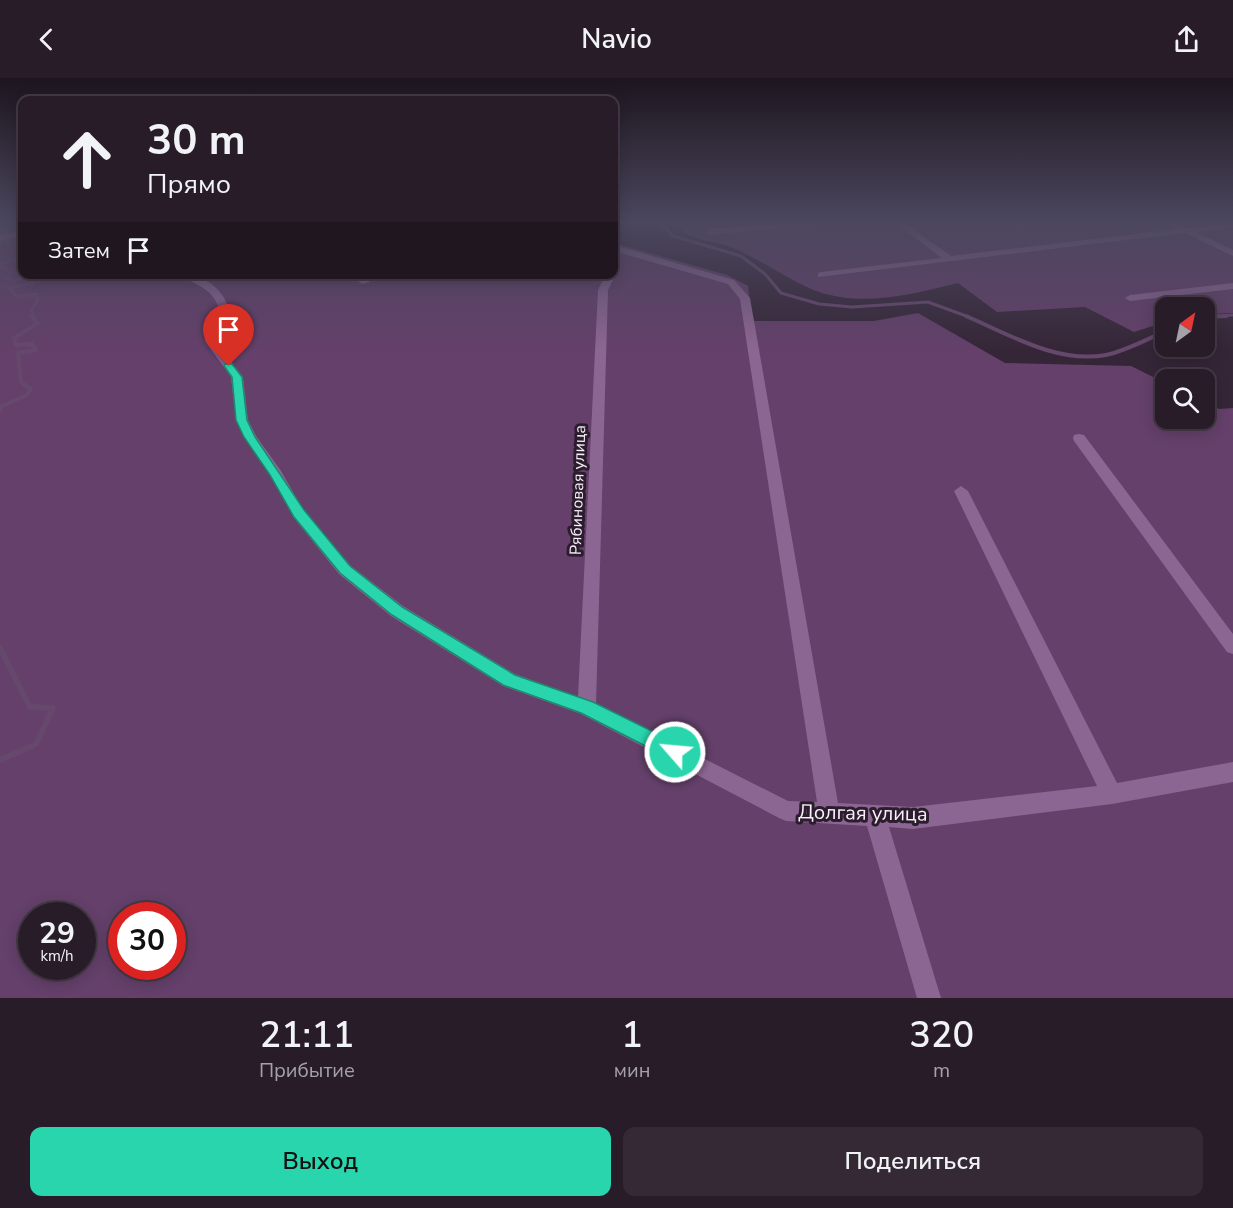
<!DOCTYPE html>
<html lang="ru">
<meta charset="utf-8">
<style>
body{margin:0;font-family:"Nunito Sans",sans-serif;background:#342935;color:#f1f3f6;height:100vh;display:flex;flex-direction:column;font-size:22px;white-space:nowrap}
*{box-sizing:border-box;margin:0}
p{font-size:20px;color:#a5a1a8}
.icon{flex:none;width:33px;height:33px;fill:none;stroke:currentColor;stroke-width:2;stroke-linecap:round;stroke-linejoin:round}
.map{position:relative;height:920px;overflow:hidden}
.panel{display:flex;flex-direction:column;background:#281c29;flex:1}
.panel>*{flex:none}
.guide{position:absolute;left:18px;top:18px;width:600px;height:183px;border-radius:12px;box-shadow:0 3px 15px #0003,0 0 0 2px #443a46;background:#281c29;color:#f1f3f6;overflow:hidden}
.needle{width:39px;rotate:33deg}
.fabs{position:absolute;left:1155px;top:219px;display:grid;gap:12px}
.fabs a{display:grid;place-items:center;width:60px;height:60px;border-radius:12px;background:#281c29;box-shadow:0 3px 15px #0003,0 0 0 2px #443a46;font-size:30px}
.speed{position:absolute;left:18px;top:824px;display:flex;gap:12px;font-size:30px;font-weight:700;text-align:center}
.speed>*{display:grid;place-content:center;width:78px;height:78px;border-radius:50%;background:#281c29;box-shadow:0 3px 15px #0003,0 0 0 2px #443a46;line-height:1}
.speed small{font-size:15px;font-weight:400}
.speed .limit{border:9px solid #d22;background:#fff;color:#111}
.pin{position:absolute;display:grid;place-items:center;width:51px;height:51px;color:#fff;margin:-62px -26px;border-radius:50% 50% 50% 0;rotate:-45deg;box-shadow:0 0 6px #0007}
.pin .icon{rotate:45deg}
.me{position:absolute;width:66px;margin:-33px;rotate:297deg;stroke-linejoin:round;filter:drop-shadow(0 0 4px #0008)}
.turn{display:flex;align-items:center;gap:21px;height:126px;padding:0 30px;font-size:27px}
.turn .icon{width:78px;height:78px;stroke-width:2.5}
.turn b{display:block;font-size:42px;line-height:51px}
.then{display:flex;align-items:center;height:57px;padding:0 30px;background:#0003;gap:12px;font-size:22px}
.eta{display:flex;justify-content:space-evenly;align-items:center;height:102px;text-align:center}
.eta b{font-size:36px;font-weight:600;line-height:42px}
.primary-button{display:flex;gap:12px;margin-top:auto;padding:12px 30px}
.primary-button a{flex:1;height:69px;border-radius:12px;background:#29d5ad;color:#111;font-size:24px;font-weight:600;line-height:69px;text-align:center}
.primary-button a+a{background:#342935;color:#f1f3f6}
header{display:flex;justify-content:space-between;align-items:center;height:78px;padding:0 30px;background:#281c29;font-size:27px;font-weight:600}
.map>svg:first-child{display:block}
.green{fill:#64406a;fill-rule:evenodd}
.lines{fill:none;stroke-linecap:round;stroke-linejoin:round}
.stream-far2{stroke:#66486c;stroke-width:3}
.stream-far1{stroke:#66486c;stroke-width:4}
.stream{stroke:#66486c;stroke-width:6}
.minor{fill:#8c6692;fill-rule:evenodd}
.route{fill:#29d5ad;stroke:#1b8a70;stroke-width:1.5}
.labels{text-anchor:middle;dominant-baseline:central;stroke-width:6;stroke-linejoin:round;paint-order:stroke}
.street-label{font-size:16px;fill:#faf0fb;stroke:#2b1d2d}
.near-street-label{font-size:20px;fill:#faf0fb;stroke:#2b1d2d}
</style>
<header><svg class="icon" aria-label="back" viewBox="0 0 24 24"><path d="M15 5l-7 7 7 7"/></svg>Navio<svg class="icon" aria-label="share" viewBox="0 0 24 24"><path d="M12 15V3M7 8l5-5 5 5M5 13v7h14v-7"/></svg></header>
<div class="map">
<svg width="1233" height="920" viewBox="0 0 1233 920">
<rect width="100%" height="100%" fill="#352637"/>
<!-- green -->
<g class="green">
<path d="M0,144H22V196H614V165L727,197L748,208L752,243H874L918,235L1005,285L1131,288L1165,305L1166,340H1204L1205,324L1219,331L1233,330V920H0ZM32,837H82V888H32ZM122,837H172V888H122Z"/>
<path d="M673,144H1233V235L1205,236L1204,230H1166L1165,244L1134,254L1085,229L997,234L958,205C913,216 865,229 819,214C791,204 762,182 733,170C710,160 691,166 673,144Z"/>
</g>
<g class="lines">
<!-- stream-far2 -->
<g class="stream-far2">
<polyline points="659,144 673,158 741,178 765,196 781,215 819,226 852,229 928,224 969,239"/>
<polyline points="0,155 22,152"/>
<polyline points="0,163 22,163"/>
<polyline points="0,186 17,181 15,177 22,175"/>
<polyline points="0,189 13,193 7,200 15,202 32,197 33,205 10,210 16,219 36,216 38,222 31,232 33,239"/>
<polyline points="1204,239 1233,237"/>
</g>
<!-- stream-far1 -->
<g class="stream-far1">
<path d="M966,238C1008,256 1057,286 1106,277C1126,273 1147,261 1166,253"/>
<polyline points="1204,239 1226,238"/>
<polyline points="0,333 2,328 27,317 31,311 21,304 18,275 36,272 32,266 16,267 14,260 38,245 31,238"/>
</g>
<!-- stream -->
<polyline class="stream" points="0,570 30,629 53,630 36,666 0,682"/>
<!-- minor -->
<g class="minor">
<polygon points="793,144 818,144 814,146 710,157 706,154 710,151"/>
<polygon points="894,144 903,144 951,178 1177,151 1164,144 1174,144 1187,150 1233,145 1233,149 1196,154 1233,172 1233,178 1185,155 818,199 818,195 821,194 942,180"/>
<polygon points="22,153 22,158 0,163 0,157"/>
<path d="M614,167L734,202L750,220L838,725L913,729L1097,708L954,413L961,408L968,413L1117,705L1233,684V704L1112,726L913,751L889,749L941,920H917L867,748L786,743L779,740L581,636L503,608L391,538L339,496L294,440L270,397L244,359L236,342L231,299L205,263L206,254L218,228C211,209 194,207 180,196C201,196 220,207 228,228L216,254L215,263L243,299L248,342L256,358L281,393L304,433L351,488L403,528L515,596L578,619L598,212L606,196H614V194L616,196L608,212L596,626L788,723L817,724L740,221L728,206L614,173Z"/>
<polygon points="350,196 361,196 370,204 362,206"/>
<polygon points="1233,205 1233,211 1130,223 1125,220 1130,217"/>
<polygon points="1079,356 1084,357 1233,556 1233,576 1227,574 1074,363 1073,360 1074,357"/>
</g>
</g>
<!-- sky -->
<linearGradient id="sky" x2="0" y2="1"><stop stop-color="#1d151e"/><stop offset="0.53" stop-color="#4b475e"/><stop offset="1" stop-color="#4b475e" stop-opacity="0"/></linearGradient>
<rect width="1233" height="272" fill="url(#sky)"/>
<!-- route -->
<polygon class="route" points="225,286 232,286 242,299 247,342 255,359 304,432 350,488 402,529 515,597 593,624 682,668 684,674 682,680 675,683 669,680 581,635 503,607 392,537 340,495 294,439 270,397 244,359 236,342 232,299 224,288"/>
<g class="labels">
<!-- street labels -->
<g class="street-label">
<text transform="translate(578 412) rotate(-88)">Рябиновая улица</text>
</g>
<!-- near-street labels -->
<g class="near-street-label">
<text transform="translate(863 735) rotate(1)">Долгая улица</text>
</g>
</g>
</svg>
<div class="fabs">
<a><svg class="needle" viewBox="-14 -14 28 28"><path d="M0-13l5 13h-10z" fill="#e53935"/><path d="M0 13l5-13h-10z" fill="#a5a1a8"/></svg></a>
<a><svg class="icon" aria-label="search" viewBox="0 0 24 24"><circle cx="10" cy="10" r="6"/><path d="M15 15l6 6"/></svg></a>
</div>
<div class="speed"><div>29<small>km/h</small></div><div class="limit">30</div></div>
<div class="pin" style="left:229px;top:288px;background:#d93025"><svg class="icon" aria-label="arrive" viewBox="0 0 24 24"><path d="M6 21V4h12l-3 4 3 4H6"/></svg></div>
<svg class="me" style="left:675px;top:674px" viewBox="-20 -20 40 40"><circle r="17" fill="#29d5ad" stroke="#fff" stroke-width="3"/><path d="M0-11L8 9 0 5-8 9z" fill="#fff"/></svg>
<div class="guide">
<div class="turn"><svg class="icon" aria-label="ahead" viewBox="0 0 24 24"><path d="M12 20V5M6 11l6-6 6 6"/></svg><div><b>30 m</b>Прямо</div></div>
<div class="then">Затем<svg class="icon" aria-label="arrive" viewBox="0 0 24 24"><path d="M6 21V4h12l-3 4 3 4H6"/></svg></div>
</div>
</div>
<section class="panel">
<div class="eta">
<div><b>21:11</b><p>Прибытие</p></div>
<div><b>1</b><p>мин</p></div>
<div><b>320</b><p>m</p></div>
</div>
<div class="primary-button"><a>Выход</a><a>Поделиться</a></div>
</section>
